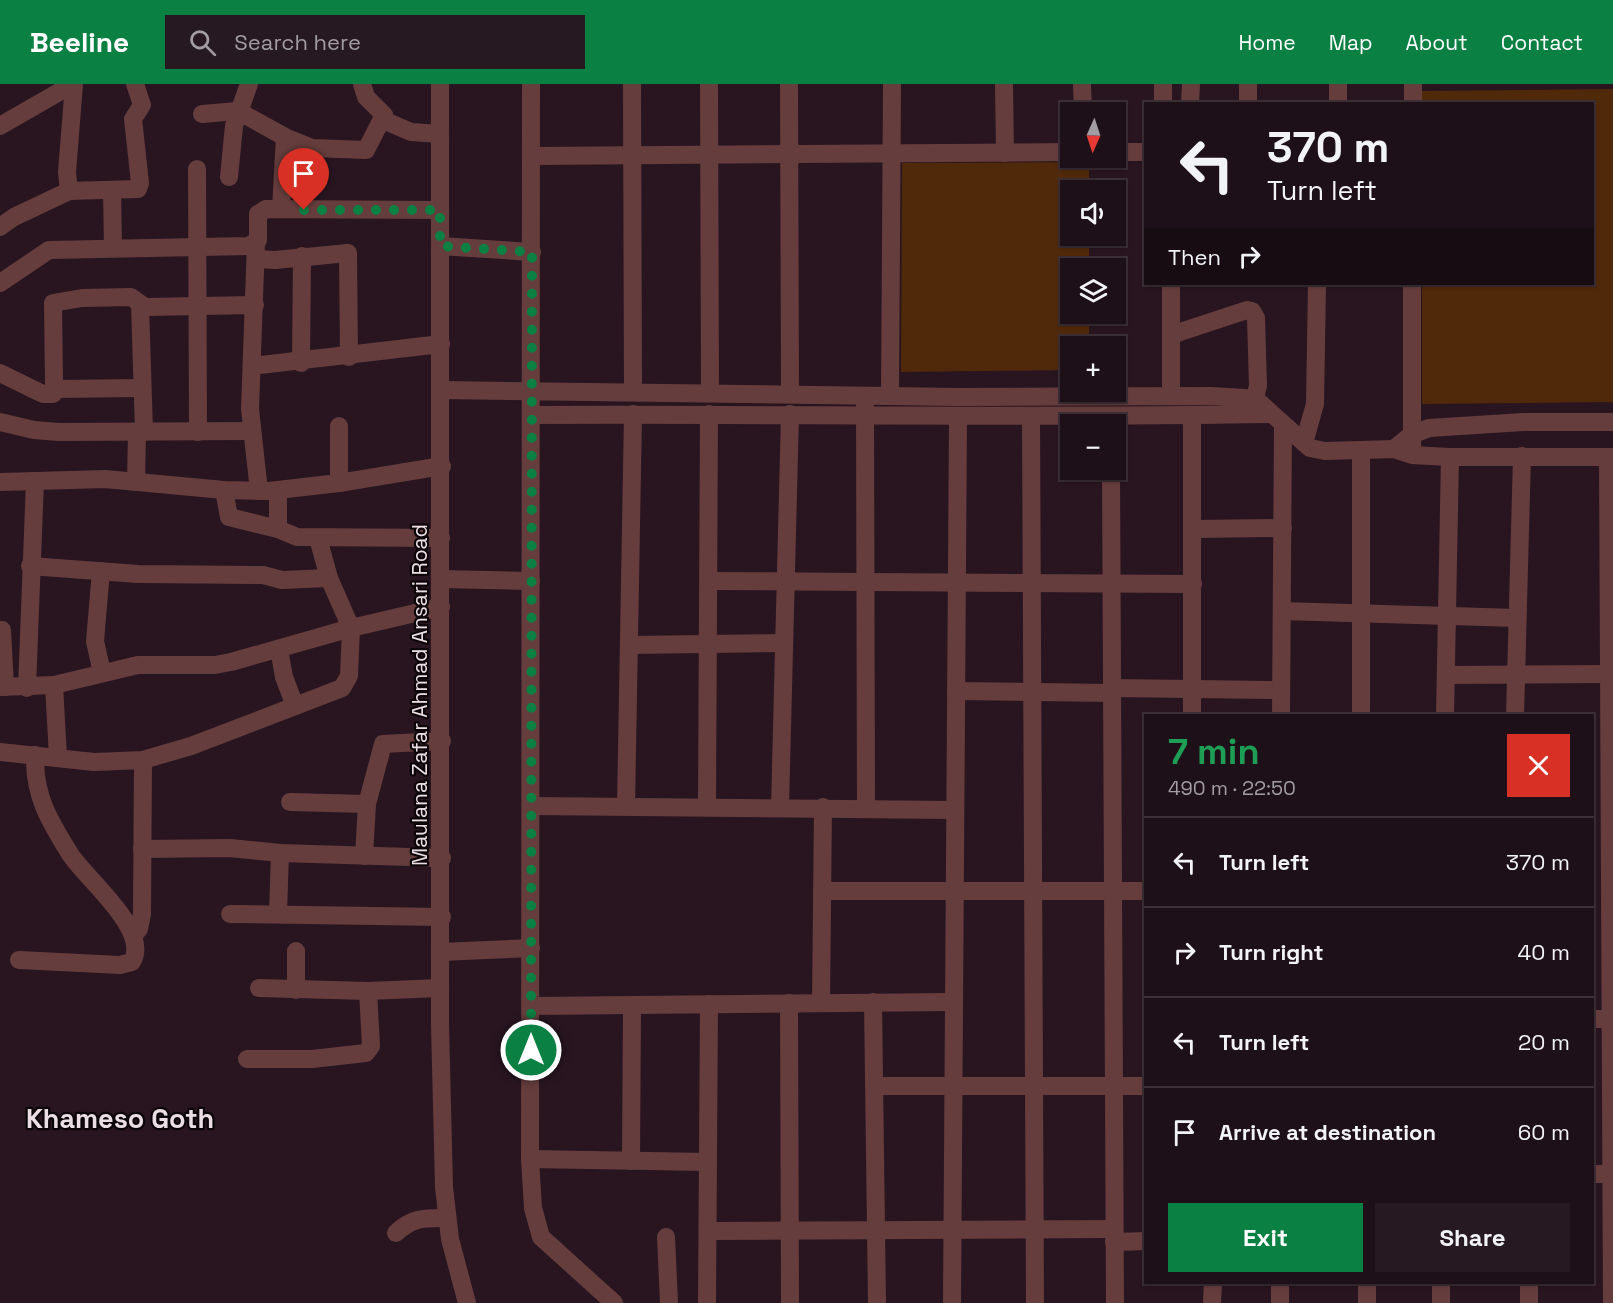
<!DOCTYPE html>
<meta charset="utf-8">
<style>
body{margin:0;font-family:"Space Grotesk",sans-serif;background:#261921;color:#f1f3f6;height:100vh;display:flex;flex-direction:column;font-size:22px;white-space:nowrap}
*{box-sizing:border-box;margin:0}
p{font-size:20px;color:#a19da2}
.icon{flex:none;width:33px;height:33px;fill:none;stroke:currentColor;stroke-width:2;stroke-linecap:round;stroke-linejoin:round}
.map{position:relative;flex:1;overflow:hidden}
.details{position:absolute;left:1144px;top:630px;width:450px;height:570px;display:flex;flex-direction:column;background:#1e1018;border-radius:0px;box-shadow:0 2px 4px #0004,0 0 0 2px #3c3037}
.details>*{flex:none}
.top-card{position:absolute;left:1144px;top:18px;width:450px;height:183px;border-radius:0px;box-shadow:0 2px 4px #0004,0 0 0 2px #3c3037;background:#1e1018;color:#f1f3f6;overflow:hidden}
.needle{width:39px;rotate:183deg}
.tools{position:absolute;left:1060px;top:18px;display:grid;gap:12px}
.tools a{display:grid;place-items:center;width:66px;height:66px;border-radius:0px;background:#1e1018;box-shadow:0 2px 4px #0004,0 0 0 2px #3c3037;font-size:30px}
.pin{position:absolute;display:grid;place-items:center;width:51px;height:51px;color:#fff;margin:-62px -26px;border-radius:50% 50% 50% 0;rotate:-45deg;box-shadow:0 0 6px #0007}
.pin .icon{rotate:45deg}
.me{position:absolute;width:66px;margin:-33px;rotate:0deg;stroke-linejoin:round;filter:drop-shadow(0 0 4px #0008)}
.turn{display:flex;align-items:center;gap:21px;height:126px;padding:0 24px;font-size:27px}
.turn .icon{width:78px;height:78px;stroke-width:2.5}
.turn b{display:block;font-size:42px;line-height:51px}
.then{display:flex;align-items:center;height:57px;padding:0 24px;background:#0003;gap:12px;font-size:22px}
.round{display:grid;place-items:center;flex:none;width:63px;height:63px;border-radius:0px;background:#261921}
.head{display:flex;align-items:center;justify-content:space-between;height:102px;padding:0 24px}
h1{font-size:36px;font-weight:600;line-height:45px;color:#1e9e55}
.cta{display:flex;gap:12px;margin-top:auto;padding:12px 24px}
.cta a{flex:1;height:69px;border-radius:0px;background:#0b8043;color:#fff;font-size:24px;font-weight:600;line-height:69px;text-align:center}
.cta a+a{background:#261921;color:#f1f3f6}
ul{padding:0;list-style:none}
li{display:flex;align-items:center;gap:18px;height:90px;padding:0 24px;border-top:2px solid #3c3037}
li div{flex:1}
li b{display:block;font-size:22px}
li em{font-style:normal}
header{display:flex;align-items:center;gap:36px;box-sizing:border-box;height:84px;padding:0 30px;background:#0b8043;color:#fff}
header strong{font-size:28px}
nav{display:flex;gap:33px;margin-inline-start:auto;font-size:21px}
.search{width:420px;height:54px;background:#261921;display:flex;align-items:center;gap:15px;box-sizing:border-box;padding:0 21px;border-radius:0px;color:#a19da2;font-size:22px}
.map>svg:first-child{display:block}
.green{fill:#50290a}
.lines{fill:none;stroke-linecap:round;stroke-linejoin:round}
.minor{stroke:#663d3d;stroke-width:18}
.route{stroke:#0b8043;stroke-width:10;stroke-dasharray:0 18}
.labels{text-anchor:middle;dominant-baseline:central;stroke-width:4.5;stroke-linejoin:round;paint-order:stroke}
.street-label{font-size:21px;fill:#ebdde4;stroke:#0c0508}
.district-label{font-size:27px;font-weight:bold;fill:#ebdde4;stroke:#0c0508}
</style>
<header>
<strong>Beeline</strong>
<div class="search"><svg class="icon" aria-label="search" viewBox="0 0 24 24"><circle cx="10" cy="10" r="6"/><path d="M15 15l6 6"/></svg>Search here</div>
<nav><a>Home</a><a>Map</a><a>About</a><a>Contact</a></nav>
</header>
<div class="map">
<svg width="1613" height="1219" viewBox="0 0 1613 1219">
<rect width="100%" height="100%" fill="#281520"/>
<!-- green -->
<g class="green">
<polygon points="1613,5 1613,318 1422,320 1422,200 1593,200 1593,20 1422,19 1422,7"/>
<polygon points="1089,78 1089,106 1071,106 1071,152 1089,152 1089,184 1071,184 1071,230 1089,230 1089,262 1071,262 1071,286 901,288 902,79"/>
</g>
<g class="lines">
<!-- minor -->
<g class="minor">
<polyline points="440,0 440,941 444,1103 450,1155 467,1219"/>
<polyline points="531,0 530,1075 533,1124 541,1153 614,1219"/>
<polyline points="632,0 633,308"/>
<polyline points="709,0 710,309"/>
<polyline points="789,0 790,310"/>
<polyline points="1004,0 1005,69"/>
<polyline points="1082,0 1083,28"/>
<polyline points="1163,0 1163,20"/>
<polyline points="1248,0 1248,20"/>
<polyline points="1338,0 1338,20"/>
<polyline points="1190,20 1191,0"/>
<polyline points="1413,20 1413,0"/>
<polyline points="202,30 238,27 285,53 312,64 366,66 384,31 366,13 362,0"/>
<polyline points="383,36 411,48 440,50"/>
<polyline points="0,42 73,0"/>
<polyline points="1116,68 1146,68"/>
<polyline points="532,72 1071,68"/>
<polyline points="197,85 198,348"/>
<polyline points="229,93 234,42 249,0"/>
<polyline points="112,106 113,164"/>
<polyline points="69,107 67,88 74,0"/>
<polyline points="281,125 285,53"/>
<polyline points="0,143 14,133 69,107 138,105 140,99 133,35 142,21 135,0"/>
<polyline points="256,158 250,325 259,407"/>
<polyline points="440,162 532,168"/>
<polyline points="257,175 275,176 348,169 349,273"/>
<polyline points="0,199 49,166 249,162 258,156 258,130 266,125 440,126"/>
<polyline points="1171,200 1171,311"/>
<polyline points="140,220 144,348"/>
<polyline points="1171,251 1247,226 1252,227 1256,234 1258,302 1254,317"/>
<polyline points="301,279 302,172"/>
<polyline points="252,282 441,260"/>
<polyline points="0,289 43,310 53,310 57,305"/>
<polyline points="142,304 57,305 54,300 53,219 82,214 131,213 145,223 255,221"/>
<polyline points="441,306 958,313 1210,312 1245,314 1260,319 1310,364 1325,367 1394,365 1412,371 1450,373 1613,373"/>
<polyline points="890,312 892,0"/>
<polyline points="865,321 866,724"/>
<path d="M531,331C778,330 1024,334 1270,330"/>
<polyline points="1031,332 1035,1219"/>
<polyline points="0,338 34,346 59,348 252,347"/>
<polyline points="339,342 339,399"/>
<polyline points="1304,359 1315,320 1317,200"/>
<polyline points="1412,363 1412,200"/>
<polyline points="1394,365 1411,351 1429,344 1523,338 1613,338"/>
<polyline points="1361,366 1361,632"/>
<polyline points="1608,373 1612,1219"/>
<polyline points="1111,386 1115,1219"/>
<polyline points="0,398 105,395 224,406 269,407 339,399 442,382"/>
<polyline points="136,398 137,348"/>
<polyline points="224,406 229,433 278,445 297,453 441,454"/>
<polyline points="278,406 278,445"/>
<polyline points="1193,445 1283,444"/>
<polyline points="30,482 138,490 263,491 282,496 329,494"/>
<polyline points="101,487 95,557 102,589"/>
<polyline points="441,495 531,497"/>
<polyline points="709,497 1193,500"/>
<polyline points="1282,527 1517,534"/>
<polyline points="2,546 5,603"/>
<polyline points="629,561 784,559"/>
<polyline points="279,565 284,593 295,622"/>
<polyline points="1446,591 1613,590"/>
<polyline points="54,601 58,673"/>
<polyline points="0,603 54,601 138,581 215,581 231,578 351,544 441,523"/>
<polyline points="27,604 35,397"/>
<polyline points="1112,604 1280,606"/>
<polyline points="956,607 1112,609"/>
<polyline points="1192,632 1192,331"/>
<polyline points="1281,632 1283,341"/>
<polyline points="1445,632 1450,373"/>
<polyline points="1515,632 1522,372"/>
<polyline points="0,668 94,678 143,676 191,662 342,604 349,592 351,544 329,494 318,454"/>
<polyline points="290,718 367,720"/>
<polyline points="531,722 955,726"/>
<polyline points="626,722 633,330"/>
<polyline points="707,723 709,330"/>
<polyline points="780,723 790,330"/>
<polyline points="142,765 230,764 280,769 442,774"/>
<polyline points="364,772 367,720 383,660 442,657"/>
<polyline points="822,807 1146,807"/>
<polyline points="230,830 442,833"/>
<polyline points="278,830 280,769"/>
<polyline points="133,852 139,845 142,830 143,676"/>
<polyline points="440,868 531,864"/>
<path d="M19,876L120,881L132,878C151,846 85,794 70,770C49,736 34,712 35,671"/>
<polyline points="259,904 368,907 440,904"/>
<polyline points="296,906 296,867"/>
<polyline points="873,918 877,1219"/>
<polyline points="789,919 790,1219"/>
<polyline points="821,919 823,723"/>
<polyline points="531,922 954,918"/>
<polyline points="1593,935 1613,935"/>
<polyline points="247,975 312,975 366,969 371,962 368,907"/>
<polyline points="874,1002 1146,1002"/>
<polyline points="530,1075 708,1078"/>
<polyline points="631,1077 632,922"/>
<polyline points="1593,1090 1613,1090"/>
<polyline points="708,1147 1114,1145"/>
<path d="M396,1149C413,1133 425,1134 447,1134"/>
<polyline points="666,1153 669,1219"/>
<polyline points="1114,1158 1146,1157"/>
<polyline points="1367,1198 1367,1219"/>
<polyline points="1441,1198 1441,1219"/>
<polyline points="707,1219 709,920"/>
<polyline points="952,1219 958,333"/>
<polyline points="1212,1219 1213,1198"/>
<polyline points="1280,1219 1280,1198"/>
<polyline points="1529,1219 1529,1198"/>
</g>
</g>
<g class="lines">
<!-- route -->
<polyline class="route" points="304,126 440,126 440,162 532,168 531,966"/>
</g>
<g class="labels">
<!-- street labels -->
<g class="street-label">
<text transform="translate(419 611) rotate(-90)">Maulana Zafar Ahmad Ansari Road</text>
</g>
<!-- district labels -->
<g class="district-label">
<text x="120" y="1034">Khameso Goth</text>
</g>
</g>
</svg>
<div class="tools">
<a><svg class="needle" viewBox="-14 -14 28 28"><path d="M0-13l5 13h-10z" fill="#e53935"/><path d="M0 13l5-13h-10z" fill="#a19da2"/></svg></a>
<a><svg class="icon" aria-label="sound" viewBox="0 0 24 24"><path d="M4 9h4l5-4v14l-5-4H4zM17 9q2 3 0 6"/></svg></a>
<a><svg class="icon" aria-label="layers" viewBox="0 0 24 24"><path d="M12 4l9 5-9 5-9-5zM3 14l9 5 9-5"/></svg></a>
<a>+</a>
<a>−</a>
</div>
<div class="pin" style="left:304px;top:126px;background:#d93025"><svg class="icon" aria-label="arrive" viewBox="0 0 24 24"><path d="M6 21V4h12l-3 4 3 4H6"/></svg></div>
<svg class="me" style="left:531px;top:966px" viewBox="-20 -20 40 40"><circle r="17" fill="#0b8043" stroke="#fff" stroke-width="3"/><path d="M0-11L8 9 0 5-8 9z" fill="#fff"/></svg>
<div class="top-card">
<div class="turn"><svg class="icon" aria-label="left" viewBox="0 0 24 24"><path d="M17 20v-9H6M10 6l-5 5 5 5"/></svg><div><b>370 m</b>Turn left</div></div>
<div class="then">Then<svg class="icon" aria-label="right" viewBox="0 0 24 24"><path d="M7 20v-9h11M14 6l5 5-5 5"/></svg></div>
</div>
<section class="details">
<div class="head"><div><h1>7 min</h1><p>490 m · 22:50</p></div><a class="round" style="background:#d93025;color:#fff"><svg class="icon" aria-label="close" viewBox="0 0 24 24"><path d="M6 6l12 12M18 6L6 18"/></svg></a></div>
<ul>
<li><svg class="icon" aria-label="left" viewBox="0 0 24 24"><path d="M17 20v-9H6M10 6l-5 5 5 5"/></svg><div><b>Turn left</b></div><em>370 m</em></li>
<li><svg class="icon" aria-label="right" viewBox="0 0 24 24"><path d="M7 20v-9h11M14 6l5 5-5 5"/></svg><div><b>Turn right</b></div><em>40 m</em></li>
<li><svg class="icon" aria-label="left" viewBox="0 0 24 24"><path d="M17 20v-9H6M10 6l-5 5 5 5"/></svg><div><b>Turn left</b></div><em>20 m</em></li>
<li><svg class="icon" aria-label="arrive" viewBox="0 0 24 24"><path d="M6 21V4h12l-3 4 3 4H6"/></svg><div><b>Arrive at destination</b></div><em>60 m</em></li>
</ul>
<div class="cta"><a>Exit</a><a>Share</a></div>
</section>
</div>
